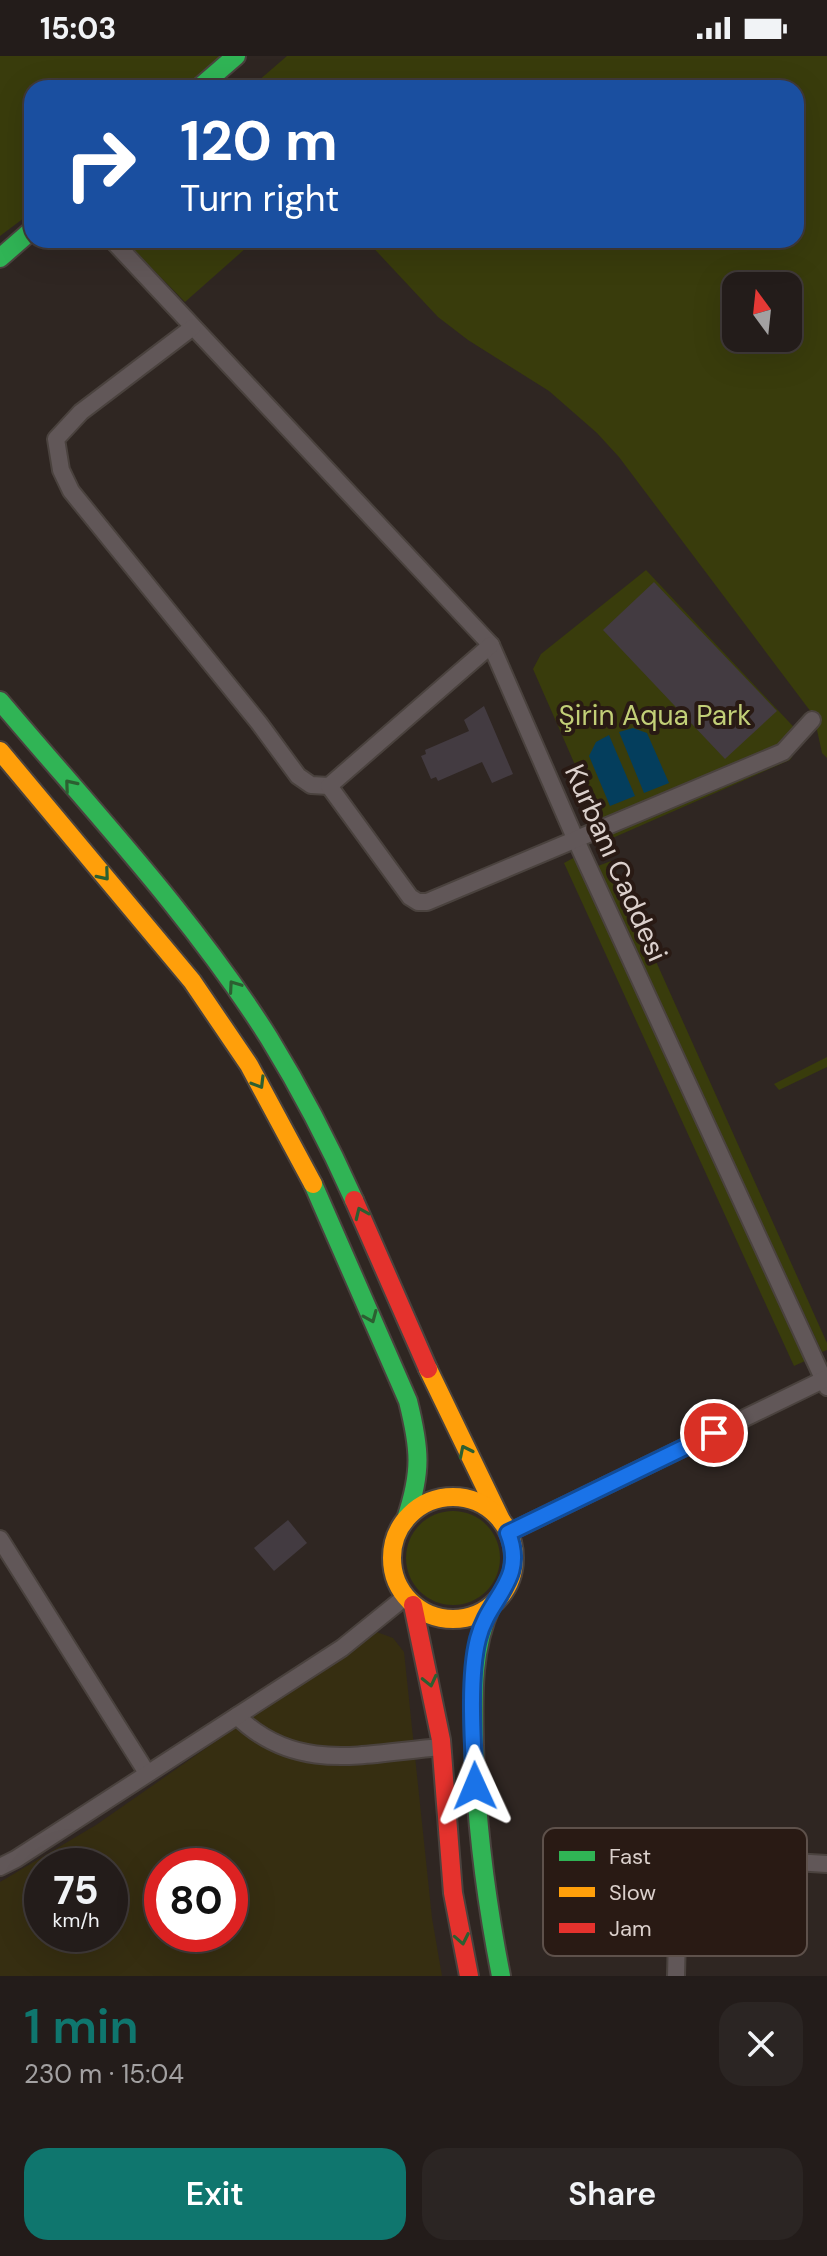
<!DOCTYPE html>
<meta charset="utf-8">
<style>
body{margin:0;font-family:"DM Sans",sans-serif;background:#2b2523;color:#f1f3f6;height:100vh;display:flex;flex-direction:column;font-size:30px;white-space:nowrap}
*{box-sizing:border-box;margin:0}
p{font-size:26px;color:#a3a1a2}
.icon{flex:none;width:44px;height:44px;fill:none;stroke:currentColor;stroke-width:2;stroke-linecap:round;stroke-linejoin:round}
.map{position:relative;height:1920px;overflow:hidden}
.details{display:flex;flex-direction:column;background:#231c1a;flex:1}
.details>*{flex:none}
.hud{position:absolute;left:24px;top:24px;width:780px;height:168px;border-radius:24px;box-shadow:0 8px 32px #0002,0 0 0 2px #403a39;background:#1a4fa0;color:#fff;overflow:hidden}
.needle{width:52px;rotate:345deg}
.controls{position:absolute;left:722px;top:216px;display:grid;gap:16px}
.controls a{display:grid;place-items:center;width:80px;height:80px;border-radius:16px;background:#231c1a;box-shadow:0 8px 32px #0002,0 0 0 2px #403a39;font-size:40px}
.speed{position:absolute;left:24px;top:1792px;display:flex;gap:16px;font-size:40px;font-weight:700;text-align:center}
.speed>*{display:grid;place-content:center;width:104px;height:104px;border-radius:50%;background:#231c1a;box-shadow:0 8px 32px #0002,0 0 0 2px #403a39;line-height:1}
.speed small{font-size:20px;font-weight:400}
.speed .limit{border:12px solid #d22;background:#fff;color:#111}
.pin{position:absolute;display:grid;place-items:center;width:68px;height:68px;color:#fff;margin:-34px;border:4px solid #fff;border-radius:50%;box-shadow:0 2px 8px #0007}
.me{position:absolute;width:88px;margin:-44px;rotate:359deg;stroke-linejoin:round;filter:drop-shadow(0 0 6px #0008)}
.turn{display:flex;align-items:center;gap:28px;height:168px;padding:0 24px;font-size:36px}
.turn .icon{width:104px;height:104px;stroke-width:2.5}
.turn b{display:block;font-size:56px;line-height:68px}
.round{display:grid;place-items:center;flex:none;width:84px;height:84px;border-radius:24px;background:#2b2523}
.summary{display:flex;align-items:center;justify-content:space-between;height:136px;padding:0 24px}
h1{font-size:48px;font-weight:600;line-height:60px;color:#0f766e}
.primary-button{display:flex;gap:16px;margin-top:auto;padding:16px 24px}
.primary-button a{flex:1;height:92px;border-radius:24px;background:#0f766e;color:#fff;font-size:32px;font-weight:600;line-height:92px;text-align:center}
.primary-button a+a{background:#2b2523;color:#f1f3f6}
.status{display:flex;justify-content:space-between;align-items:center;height:56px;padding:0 40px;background:#231c1a;direction:ltr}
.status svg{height:22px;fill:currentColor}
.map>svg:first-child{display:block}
.green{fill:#393c0c;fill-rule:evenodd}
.sand{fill:#362e11;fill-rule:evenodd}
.water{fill:#043e5d}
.building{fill:#433b41}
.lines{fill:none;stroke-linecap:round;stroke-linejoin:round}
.street-casing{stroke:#4a423e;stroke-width:20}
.fast-casing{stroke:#4a423e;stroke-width:22}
.slow-casing{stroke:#4a423e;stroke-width:22}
.jam-casing{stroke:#4a423e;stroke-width:22}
.street{stroke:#615758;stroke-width:16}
.fast{stroke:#30b455;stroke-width:18}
.slow{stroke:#ff9f0a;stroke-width:18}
.jam{stroke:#e5322d;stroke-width:18}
.oneway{stroke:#2c5f31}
.route-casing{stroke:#114b97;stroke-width:20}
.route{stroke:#1a73e8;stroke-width:14}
.labels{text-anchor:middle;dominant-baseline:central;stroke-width:8;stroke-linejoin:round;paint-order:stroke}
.park-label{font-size:28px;fill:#c2cf77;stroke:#291a14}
.street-label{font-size:28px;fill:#dbd0cc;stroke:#291a14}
.key{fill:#291a14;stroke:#5e514b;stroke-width:2}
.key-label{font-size:22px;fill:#dbd0cc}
</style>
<div class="status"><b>15:03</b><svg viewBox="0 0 49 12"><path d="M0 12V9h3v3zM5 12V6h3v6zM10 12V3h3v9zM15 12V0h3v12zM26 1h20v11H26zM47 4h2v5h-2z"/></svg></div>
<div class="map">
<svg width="827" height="1920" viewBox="0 0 827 1920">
<rect width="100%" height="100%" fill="#2f2622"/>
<!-- green -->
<g class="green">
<polygon points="0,0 227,0 191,32 32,32 32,156 0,180"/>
<path d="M287,0H827V702L822,697L814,660L619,401L597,377L549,335L468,284L438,261L366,184H796V32H250ZM736,230H788V282H736Z"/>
<polygon points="124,184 255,184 185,246"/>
<polygon points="646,514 804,682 790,704 608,784 533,613 541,598"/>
<polygon points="577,800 805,1305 794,1310 564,807"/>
<polygon points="611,805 827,1287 827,1294 822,1296 677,985 598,810"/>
<polygon points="827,1001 827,1011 779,1034 774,1028"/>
<circle cx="453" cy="1502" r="47"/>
</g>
<!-- sand -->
<path class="sand" d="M374,1575L393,1582L404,1596L432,1862L442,1920H0V1826L96,1769ZM42,1810H110V1878H42ZM162,1810H230V1878H162Z"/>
<!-- water -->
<g class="water">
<polygon points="633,672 647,677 669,727 644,737 619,676"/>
<polygon points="609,679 635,740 610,750 589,700 596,686"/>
</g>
<!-- building -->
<g class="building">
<polygon points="654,526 777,655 725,703 603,574"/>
<polygon points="484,650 513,718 492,727 482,706 438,725 436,721 431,723 421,700 426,698 425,694 469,675 464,664"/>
<polygon points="288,1464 307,1487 274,1515 254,1492"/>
</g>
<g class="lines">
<!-- street casing -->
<g class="street-casing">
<g id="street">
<polyline points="112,184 491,589 575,782 827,1331"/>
<polyline points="193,271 81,356 56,383 61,414 71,435 259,667 298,720 311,729 329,730"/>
<polyline points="491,589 329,730 410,841 418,846 427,846 783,696 812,664"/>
<polyline points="508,1477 827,1322"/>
<polyline points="0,1483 147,1717"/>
<path d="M237,1660C297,1719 366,1697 441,1691"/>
<polyline points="0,1811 16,1803 342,1592 405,1541"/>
<polyline points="676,1920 679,1799 827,1808"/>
</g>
</g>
<!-- fast casing -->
<g class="fast-casing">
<g id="fast">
<polyline points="199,32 236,0"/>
<polyline points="0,202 32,174"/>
<path d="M0,645C92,754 193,861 269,982C301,1034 329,1088 354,1144"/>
<path d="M313,1128L408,1345C420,1393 422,1415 406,1463"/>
<path d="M491,1550C471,1594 473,1641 474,1689C476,1767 486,1844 501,1920"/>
</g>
</g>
<!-- slow casing -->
<g class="slow-casing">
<g id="slow">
<polyline points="0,695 192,925 249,1009 313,1128"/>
<polyline points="428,1313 501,1464"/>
<circle cx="453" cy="1502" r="61"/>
</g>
</g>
<!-- jam casing -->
<g class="jam-casing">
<g id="jam">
<polyline points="354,1144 428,1313"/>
<polyline points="413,1549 441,1684 453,1837 469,1920"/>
</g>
</g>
<!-- street -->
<use href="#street" class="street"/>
<!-- fast -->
<use href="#fast" class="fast"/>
<!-- slow -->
<use href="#slow" class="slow"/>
<!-- jam -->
<use href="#jam" class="jam"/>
</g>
<!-- one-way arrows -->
<defs><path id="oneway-chevron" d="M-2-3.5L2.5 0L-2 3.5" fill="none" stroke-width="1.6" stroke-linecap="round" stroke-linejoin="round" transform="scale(2)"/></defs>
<g class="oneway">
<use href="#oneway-chevron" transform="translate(70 729) rotate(-130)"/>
<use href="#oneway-chevron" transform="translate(104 819) rotate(50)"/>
<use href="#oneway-chevron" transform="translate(234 930) rotate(-125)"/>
<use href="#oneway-chevron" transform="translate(259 1027) rotate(59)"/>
<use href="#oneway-chevron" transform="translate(361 1157) rotate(-114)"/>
<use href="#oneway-chevron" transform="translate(371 1261) rotate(67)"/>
<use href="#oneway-chevron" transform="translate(465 1395) rotate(-116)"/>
<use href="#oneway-chevron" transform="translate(430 1625) rotate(77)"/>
<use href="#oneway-chevron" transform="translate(462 1883) rotate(79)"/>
</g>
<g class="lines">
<!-- route casing -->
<g class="route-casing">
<path id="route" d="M475,1730C473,1689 468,1622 478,1583C488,1541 527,1525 508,1477L714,1377"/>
</g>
<!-- route -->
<use href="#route" class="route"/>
</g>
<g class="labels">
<!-- park labels -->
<g class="park-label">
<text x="655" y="659">Şirin Aqua Park</text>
</g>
<!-- street labels -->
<g class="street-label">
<text transform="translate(616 807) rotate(66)">Kurbanı Caddesi</text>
</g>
</g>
<!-- legend -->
<rect x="543" y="1772" width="264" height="128" rx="12" class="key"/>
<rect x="559" y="1795" width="36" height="10" fill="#30b455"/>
<rect x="559" y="1831" width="36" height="10" fill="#ff9f0a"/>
<rect x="559" y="1867" width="36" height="10" fill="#e5322d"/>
<g class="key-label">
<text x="609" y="1808">Fast</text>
<text x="609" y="1844">Slow</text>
<text x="609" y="1880">Jam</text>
</g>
</svg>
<div class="controls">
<a><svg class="needle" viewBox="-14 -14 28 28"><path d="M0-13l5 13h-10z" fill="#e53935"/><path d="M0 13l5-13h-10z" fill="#a3a1a2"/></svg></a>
</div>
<div class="speed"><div>75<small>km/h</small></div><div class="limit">80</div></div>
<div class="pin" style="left:714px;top:1377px;background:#d93025"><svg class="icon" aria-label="arrive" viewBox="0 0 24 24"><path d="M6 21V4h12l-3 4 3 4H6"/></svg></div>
<svg class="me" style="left:475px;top:1730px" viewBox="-20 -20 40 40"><path d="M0-17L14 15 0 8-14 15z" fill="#1a73e8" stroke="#fff" stroke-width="4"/></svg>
<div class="hud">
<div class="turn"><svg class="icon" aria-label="right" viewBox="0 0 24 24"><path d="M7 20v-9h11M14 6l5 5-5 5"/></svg><div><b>120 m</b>Turn right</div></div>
</div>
</div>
<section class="details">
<div class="summary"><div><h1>1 min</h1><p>230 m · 15:04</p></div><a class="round"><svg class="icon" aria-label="close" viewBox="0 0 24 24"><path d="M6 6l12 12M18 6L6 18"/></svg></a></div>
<div class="primary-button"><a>Exit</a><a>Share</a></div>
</section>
